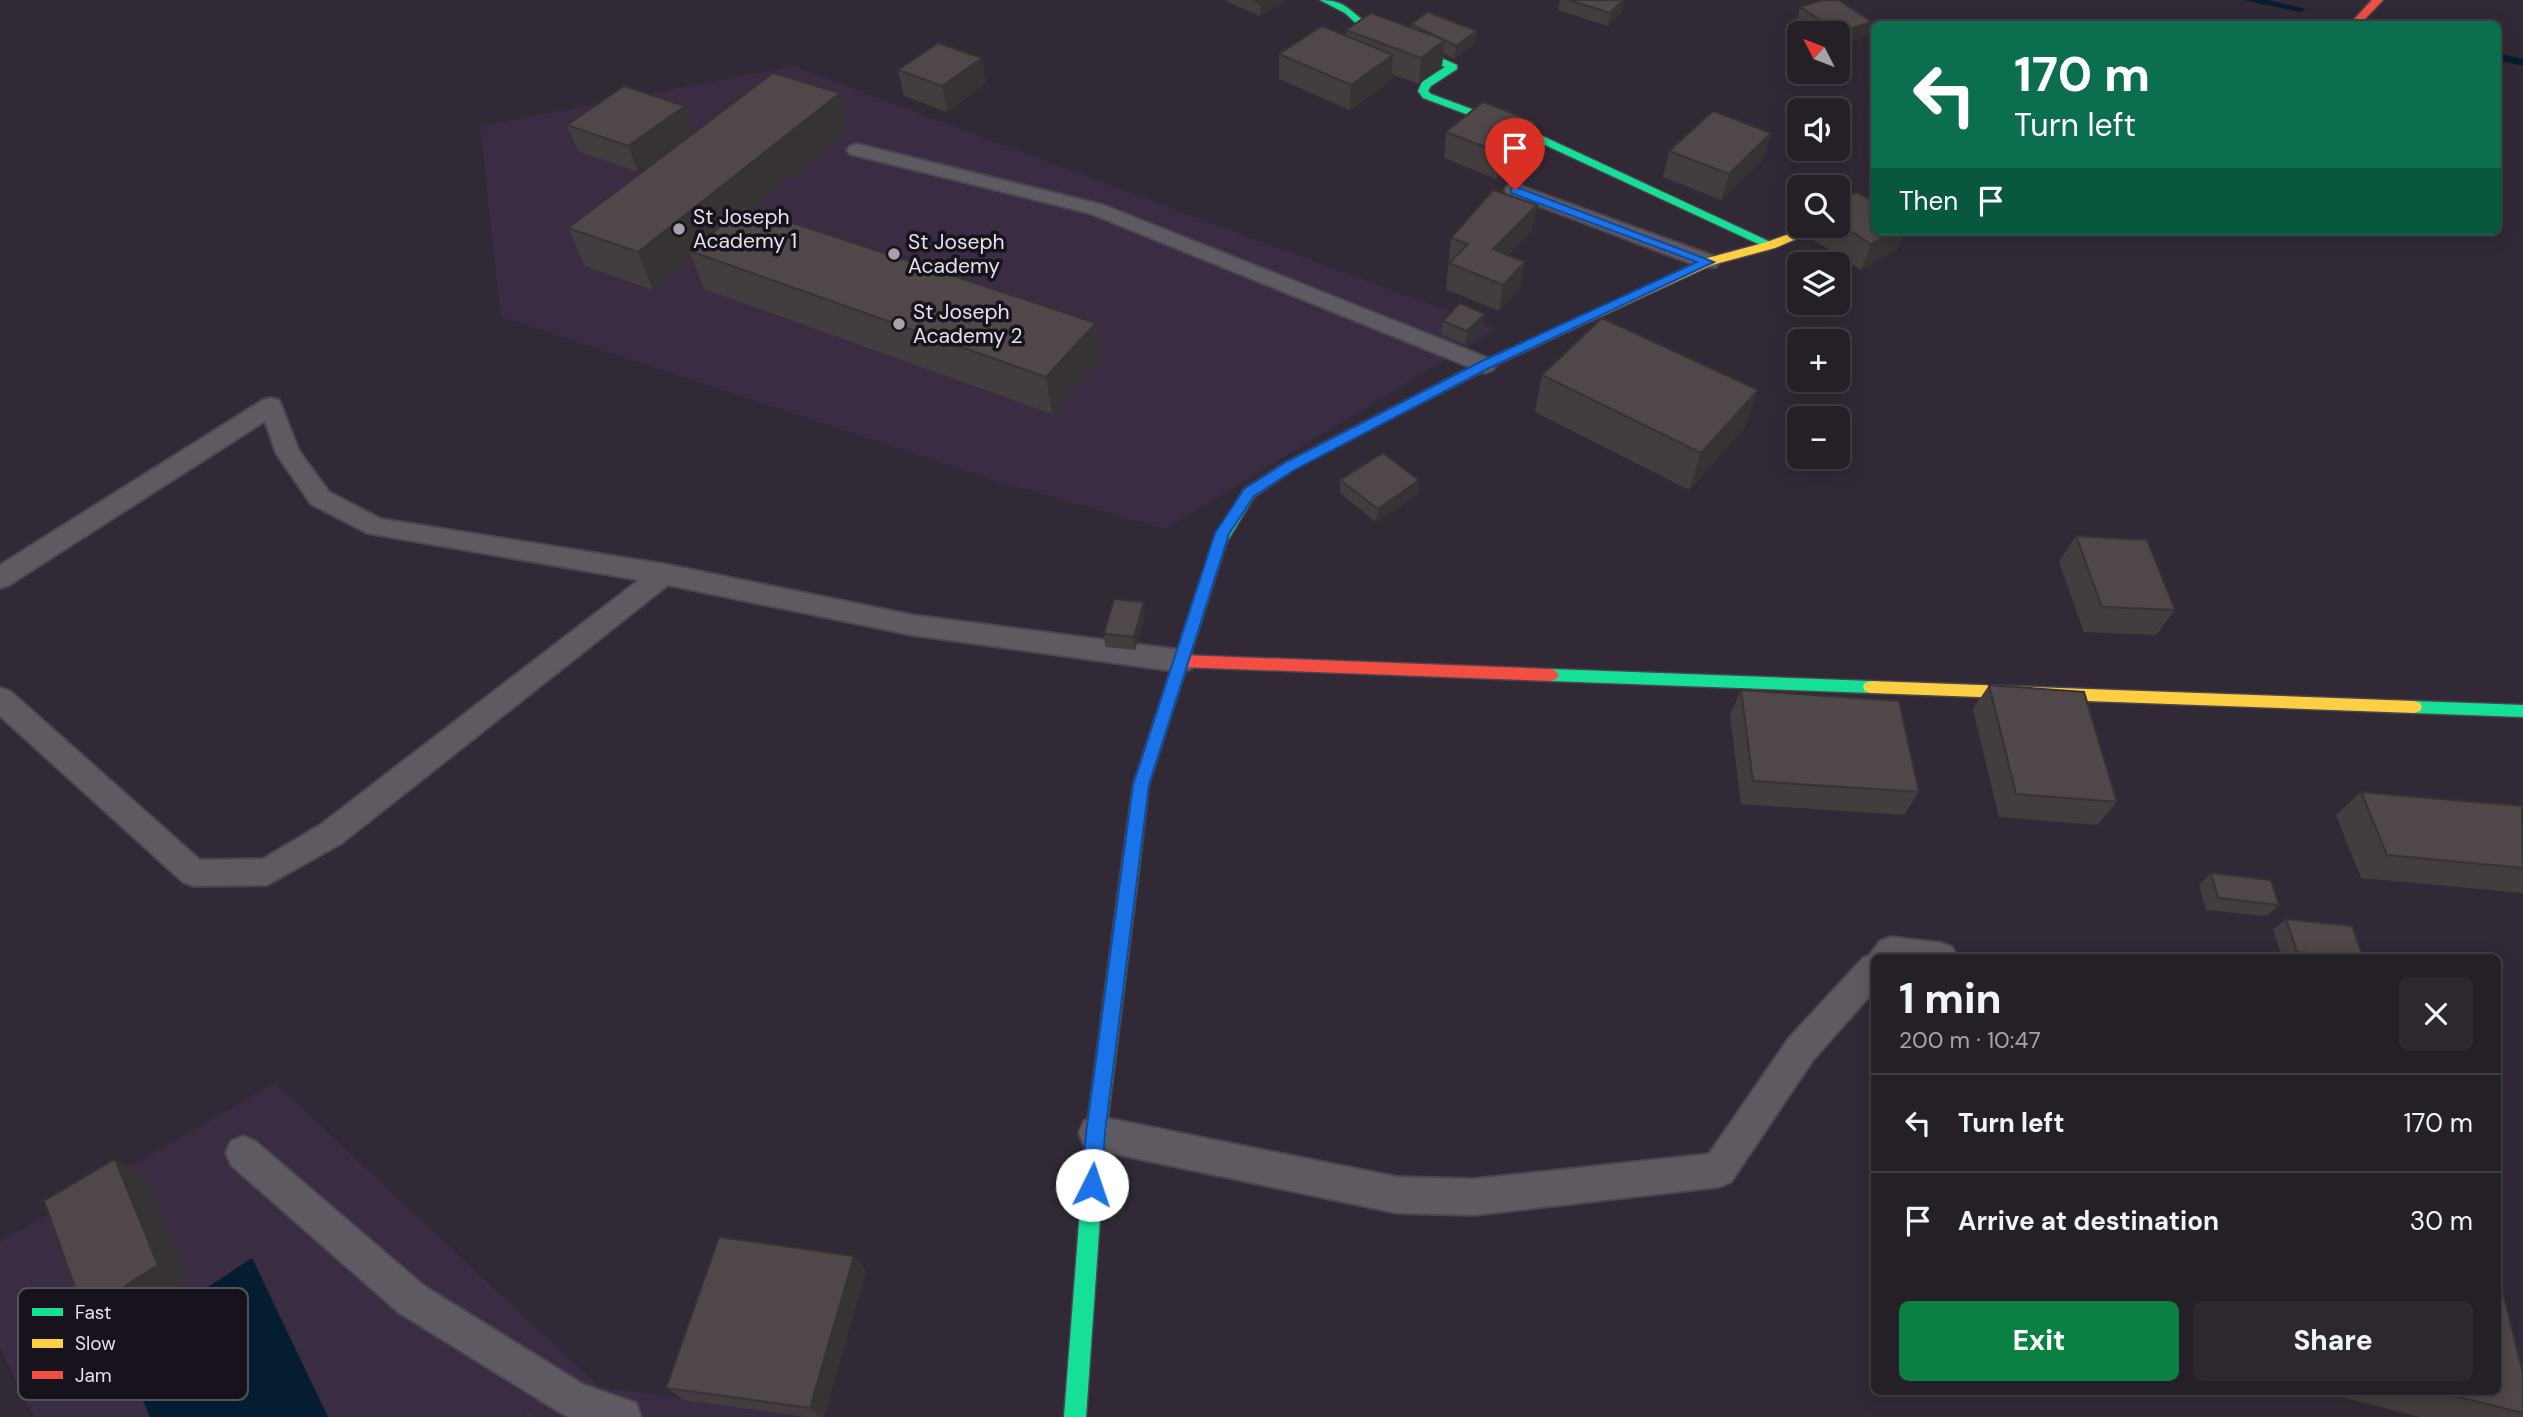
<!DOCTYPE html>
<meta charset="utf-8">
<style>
body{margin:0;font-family:"DM Sans",sans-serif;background:#2d2830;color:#f1f3f6;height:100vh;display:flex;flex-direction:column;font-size:26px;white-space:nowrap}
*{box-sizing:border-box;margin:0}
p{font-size:23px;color:#a3a3a8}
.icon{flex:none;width:38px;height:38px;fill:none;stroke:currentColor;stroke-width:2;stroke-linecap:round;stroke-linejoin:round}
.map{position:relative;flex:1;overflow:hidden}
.drawer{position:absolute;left:1871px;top:954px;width:630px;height:441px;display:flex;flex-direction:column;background:#252028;border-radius:10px;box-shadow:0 4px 18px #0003,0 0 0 2px #423e45}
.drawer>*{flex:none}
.guide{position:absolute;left:1871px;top:21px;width:630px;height:214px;border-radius:10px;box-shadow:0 4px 18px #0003,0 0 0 2px #423e45;background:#0b6e4f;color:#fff;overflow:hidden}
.needle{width:46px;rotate:312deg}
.buttons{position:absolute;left:1787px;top:21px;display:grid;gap:14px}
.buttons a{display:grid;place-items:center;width:63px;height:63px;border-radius:10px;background:#252028;box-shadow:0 4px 18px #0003,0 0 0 2px #423e45;font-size:35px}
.pin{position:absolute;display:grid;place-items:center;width:60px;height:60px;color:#fff;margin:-72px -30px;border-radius:50% 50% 50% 0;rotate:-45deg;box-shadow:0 0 7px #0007}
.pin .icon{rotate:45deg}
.me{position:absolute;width:77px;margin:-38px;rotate:4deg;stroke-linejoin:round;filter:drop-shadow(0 0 5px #0008)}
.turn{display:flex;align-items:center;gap:24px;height:147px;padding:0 28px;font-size:32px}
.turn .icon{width:91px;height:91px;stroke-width:2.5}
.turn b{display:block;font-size:49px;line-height:60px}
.then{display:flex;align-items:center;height:66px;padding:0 28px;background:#0003;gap:14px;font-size:26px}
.round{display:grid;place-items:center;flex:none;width:74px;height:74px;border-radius:10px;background:#2d2830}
.headline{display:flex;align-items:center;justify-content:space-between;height:119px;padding:0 28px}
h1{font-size:42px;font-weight:800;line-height:52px}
.primary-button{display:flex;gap:14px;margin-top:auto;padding:14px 28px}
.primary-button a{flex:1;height:80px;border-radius:10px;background:#0b8043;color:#fff;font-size:28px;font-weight:800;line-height:80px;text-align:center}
.primary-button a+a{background:#2d2830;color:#f1f3f6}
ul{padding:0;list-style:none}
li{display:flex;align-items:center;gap:21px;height:98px;padding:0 28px;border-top:2px solid #423e45}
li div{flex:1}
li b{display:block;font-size:26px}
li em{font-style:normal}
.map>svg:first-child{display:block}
.built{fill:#3a2c43}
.water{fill:#051d31}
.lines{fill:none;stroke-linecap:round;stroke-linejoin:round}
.stream{fill:#051d31;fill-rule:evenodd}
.lane-casing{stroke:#4b454f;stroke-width:4}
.fast-casing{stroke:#4b454f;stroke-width:3}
.slow-casing{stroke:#4b454f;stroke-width:3}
.jam-casing{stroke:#4b454f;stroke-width:3}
.lane{fill:#5f5a62;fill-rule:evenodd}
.fast{fill:#16e098;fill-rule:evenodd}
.slow{fill:#ffcf43;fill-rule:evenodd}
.jam{fill:#f24e42;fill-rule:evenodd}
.wall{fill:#443d3f}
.shaded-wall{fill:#373233}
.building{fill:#4f4749;stroke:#373233;stroke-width:2}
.route{fill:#1a73e8;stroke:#114b97;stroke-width:2}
.poi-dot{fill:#a8a0ae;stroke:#17121b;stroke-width:2.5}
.labels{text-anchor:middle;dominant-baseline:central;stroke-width:7;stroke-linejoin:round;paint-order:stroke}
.far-poi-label{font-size:21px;fill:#e8e0ee;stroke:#17121b;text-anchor:start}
.key{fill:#17121b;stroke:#56505a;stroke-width:2}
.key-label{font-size:19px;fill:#e8e0ee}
</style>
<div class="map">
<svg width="2523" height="1417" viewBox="0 0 2523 1417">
<rect width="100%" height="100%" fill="#312a36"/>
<!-- built -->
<g class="built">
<polygon points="793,66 1125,191 1496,329 1165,529 1000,482 501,317 480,126"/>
<polygon points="275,1083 598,1386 804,1417 34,1417 0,1348 0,1242"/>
</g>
<!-- water -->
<polygon class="water" points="252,1258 328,1417 150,1417 120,1345"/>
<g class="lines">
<!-- stream -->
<g class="stream">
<polygon points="2243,0 2268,0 2306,9 2300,12"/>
<polygon points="2497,53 2523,59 2523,66 2497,60"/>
</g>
<!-- lane casing -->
<g class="lane-casing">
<g id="lane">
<polygon points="857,144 1103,205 1493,360 1496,365 1493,370 1485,373 1477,370 1089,213 850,154 847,150 850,146"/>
<polygon points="1515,184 1716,257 1719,262 1716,267 1700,267 1508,194 1505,190 1508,186"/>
<polygon points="271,398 279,400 299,451 329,492 381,519 664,564 912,615 1181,650 1191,653 1195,661 1191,669 1181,672 912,635 668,585 342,843 267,885 194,886 183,882 0,716 0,688 10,691 200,860 263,859 320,825 639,580 367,533 311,504 276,453 265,421 9,585 0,588 0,565 263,400"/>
<polygon points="1891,937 1941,943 1952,947 1957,957 1874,957 1874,991 1813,1060 1731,1182 1719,1187 1474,1215 1397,1213 1096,1150 1084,1145 1079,1133 1084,1121 1096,1116 1397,1177 1474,1179 1709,1154 1789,1038 1863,958 1869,956 1880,941"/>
<polygon points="243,1136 255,1141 424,1286 584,1385 636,1403 641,1417 569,1417 561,1413 398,1312 231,1165 226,1153 231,1141"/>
</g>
</g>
<!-- fast casing -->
<g class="fast-casing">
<g id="fast">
<path d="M1320,0C1348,0 1351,14 1372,26C1397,42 1429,52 1457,65V69L1431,86L1428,91L1431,94L1536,133L1777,245L1775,248H1767L1528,137L1423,98L1418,91L1422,82L1445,67L1363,30L1345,13Z"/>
<polygon points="1552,330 1556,331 1556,337 1490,368 1296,468 1254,497 1225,545 1215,545 1213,541 1244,489 1286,462 1480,362"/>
<polygon points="1551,669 1871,681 1877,683 1879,687 1877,691 1871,693 1551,681 1546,679 1543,675 1546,671"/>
<polygon points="2414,701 2523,705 2523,717 2414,713 2408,711 2406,707 2408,703"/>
<polygon points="1130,863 1136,865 1139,870 1106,1133 1086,1417 1064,1417 1086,1133 1121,870 1124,865"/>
</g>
</g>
<!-- slow casing -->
<g class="slow-casing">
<g id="slow">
<polygon points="1811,226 1827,226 1775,248 1712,265 1556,337 1548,337 1546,334 1704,259 1767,242"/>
<polygon points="1220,536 1227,541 1149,785 1139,870 1136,875 1130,877 1124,875 1121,870 1133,785 1213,541"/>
<polygon points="1871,681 2414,701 2420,703 2422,707 2420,711 2414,713 1871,693 1865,691 1863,687 1865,683"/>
</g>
</g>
<!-- jam casing -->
<g class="jam-casing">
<g id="jam">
<polygon points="2372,0 2383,0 2360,24 2350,24"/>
<polygon points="1181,655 1551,669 1556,671 1559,675 1556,679 1551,681 1181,667 1173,661"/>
</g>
</g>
<!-- lane -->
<use href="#lane" class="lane"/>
<!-- fast -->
<use href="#fast" class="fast"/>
<!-- slow -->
<use href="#slow" class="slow"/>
<!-- jam -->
<use href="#jam" class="jam"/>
</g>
<!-- wall -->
<g class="wall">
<polygon points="1227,0 1288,0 1260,16 1227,2"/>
<polygon points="1560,0 1624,0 1622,11 1608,26 1558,10"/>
<polygon points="1800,7 1868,35 1838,45 1838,33 1817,33 1797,20"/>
<polygon points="1411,24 1477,31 1475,44 1454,59 1443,53 1442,65 1419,84 1392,74 1391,81 1350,110 1279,79 1279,54 1346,36 1346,30 1411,27"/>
<polygon points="898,70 986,83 947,112 904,96"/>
<polygon points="840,93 849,130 752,209 1096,323 1101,360 1052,414 704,289 692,258 653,290 585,266 568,228"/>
<polygon points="1536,122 1531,148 1496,179 1444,158 1446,132"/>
<polygon points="567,125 694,132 638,172 578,151"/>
<polygon points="1669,151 1763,159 1721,200 1663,177"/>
<polygon points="1838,202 1898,249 1861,270 1810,238 1814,226 1838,226"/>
<polygon points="1537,205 1532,231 1508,255 1521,288 1499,311 1446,289 1451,238"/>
<polygon points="1485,314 1483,327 1465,345 1441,334 1443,321"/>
<polygon points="1542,375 1745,427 1689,490 1535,412"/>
<polygon points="1340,480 1419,480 1418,494 1376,522 1340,493"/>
<polygon points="2076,536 2175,610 2156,635 2084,632 2059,562"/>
<polygon points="1145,615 1135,650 1105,647 1104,634"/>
<polygon points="1989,685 2117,802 2097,825 1999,817 1973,709"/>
<polygon points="1741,690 1919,792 1904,815 1741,804 1730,714"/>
<polygon points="2361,792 2523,808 2523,893 2361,878 2336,815"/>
<polygon points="2211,873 2279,905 2266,916 2206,910 2199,885"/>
<polygon points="2286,919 2363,957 2282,957 2273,930"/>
<polygon points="854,1256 866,1271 824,1417 804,1417 684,1400 666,1388"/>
<polygon points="2523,1374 2523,1417 2420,1417 2317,1391 2497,1391"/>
</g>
<!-- shaded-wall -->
<g class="shaded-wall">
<polygon points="1266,0 1288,0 1260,16 1260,3"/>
<polygon points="1623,0 1624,0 1622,11 1608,26 1610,13"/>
<polygon points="1872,22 1868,35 1838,45 1838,38 1839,32"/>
<polygon points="1477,31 1475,44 1454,59 1456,46"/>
<polygon points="1445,40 1442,65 1419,84 1421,58"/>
<polygon points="1393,55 1391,81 1350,110 1351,85"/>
<polygon points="982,58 986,83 947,112 942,86"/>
<polygon points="840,93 849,130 697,254 690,251 692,258 653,290 638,252"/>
<polygon points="685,106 694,132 638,172 628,146"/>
<polygon points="1536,122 1531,148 1496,179 1500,153"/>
<polygon points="1771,133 1763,159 1721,200 1729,174"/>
<polygon points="1537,205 1532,231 1489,275 1493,249"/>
<polygon points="1894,231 1906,231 1898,249 1861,270 1871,244"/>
<polygon points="1525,262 1521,288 1499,311 1503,285"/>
<polygon points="1485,314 1483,327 1465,345 1467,331"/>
<polygon points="1096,323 1101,360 1052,414 1046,377"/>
<polygon points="1758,390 1745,427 1689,490 1701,453"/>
<polygon points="1419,480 1418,494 1376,522 1378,509"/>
<polygon points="1144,602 1145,615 1135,650 1134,637"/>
<polygon points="115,1159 146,1176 189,1280 118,1326 84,1312"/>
<polygon points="854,1256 866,1271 824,1417 820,1417 810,1408"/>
</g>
<!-- building -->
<g class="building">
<polygon points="1253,0 1266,0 1260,3"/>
<polygon points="1569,0 1623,0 1610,13"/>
<polygon points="1822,0 1838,0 1872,22 1839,32 1800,7"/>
<polygon points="1428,12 1477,31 1456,46 1411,24"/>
<polygon points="1371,13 1445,40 1421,58 1346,30"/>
<polygon points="1322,26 1393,55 1351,85 1279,54"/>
<polygon points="938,43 982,58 942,86 898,70"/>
<polygon points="773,73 840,93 638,252 568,228"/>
<polygon points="624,86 685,106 628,146 567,125"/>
<polygon points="1483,102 1536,122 1500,153 1446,132"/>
<polygon points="1713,111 1771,133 1729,174 1669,151"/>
<polygon points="1493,190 1537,205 1493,249 1525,262 1503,285 1449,263 1468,244 1451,238"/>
<polygon points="1857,192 1874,202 1874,231 1894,231 1871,244 1838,223 1838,202"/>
<polygon points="745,207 1096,323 1046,377 690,251"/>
<polygon points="1460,303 1485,314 1467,331 1443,321"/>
<polygon points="1602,318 1758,390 1701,453 1542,375"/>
<polygon points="1383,453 1419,480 1378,509 1340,480"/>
<polygon points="2076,536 2147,540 2175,610 2102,607"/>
<polygon points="1114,599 1144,602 1134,637 1104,634"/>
<polygon points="1989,685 2084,692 2117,802 2016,794"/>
<polygon points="1741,690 1899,701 1919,792 1753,781"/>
<polygon points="2361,792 2522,806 2523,868 2387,855"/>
<polygon points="2211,873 2271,880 2279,905 2218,898"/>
<polygon points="2286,919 2352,926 2363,957 2352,957 2297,952"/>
<polygon points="115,1159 158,1265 84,1312 44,1201"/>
<polygon points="719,1237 854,1256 810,1408 666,1388"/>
<polygon points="2497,1268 2523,1374 2523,1413 2435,1391 2497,1391"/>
<polygon points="527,1414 539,1417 525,1417"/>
</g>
<!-- route -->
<polygon class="route" points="1511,188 1519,188 1714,262 1489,368 1296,469 1254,496 1229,534 1149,785 1105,1133 1102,1185 1099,1192 1092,1195 1085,1192 1082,1185 1086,1133 1133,785 1215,533 1244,489 1286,462 1480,362 1697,262 1511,193"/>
<!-- markers -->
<g class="poi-dot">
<circle cx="679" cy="229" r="7"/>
<circle cx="894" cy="254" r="7"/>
<circle cx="899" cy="324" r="7"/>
</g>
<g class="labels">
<!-- far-poi labels -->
<g class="far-poi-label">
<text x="693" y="217">St Joseph<tspan x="693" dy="24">Academy 1</tspan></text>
<text x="908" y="242">St Joseph<tspan x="908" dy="24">Academy</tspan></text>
<text x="913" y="312">St Joseph<tspan x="913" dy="24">Academy 2</tspan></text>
</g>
</g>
<!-- legend -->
<rect x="18" y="1288" width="230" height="112" rx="10" class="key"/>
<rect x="32" y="1308" width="31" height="8" fill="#16e098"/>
<rect x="32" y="1339" width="31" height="9" fill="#ffcf43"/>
<rect x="32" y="1371" width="31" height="8" fill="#f24e42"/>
<g class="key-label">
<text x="75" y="1319">Fast</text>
<text x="75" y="1350">Slow</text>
<text x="75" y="1382">Jam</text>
</g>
</svg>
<div class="buttons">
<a><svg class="needle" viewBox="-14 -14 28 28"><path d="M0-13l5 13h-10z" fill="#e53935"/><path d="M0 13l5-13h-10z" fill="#a3a3a8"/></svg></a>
<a><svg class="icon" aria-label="sound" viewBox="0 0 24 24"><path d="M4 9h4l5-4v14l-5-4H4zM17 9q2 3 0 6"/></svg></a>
<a><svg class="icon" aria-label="search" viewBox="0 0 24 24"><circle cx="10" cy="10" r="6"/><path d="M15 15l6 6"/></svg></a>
<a><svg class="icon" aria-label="layers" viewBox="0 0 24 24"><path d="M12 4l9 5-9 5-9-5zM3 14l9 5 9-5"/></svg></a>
<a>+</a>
<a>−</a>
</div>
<div class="pin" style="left:1515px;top:190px;background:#d93025"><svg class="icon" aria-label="arrive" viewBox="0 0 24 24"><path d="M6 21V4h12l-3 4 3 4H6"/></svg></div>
<svg class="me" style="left:1092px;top:1185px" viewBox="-20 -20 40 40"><circle r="19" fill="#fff"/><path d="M0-13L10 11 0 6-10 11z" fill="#1a73e8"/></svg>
<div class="guide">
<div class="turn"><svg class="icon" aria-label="left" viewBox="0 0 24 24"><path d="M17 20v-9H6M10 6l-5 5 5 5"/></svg><div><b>170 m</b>Turn left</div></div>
<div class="then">Then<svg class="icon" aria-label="arrive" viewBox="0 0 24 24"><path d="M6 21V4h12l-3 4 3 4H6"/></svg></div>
</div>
<section class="drawer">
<div class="headline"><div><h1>1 min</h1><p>200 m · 10:47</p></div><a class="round"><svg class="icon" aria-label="close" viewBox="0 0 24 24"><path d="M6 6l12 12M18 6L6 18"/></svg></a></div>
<ul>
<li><svg class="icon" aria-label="left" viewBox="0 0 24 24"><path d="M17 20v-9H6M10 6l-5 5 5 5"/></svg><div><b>Turn left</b></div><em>170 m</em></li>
<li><svg class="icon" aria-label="arrive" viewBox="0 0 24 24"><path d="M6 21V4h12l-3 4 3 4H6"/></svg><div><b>Arrive at destination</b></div><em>30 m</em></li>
</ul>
<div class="primary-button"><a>Exit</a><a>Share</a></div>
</section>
</div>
